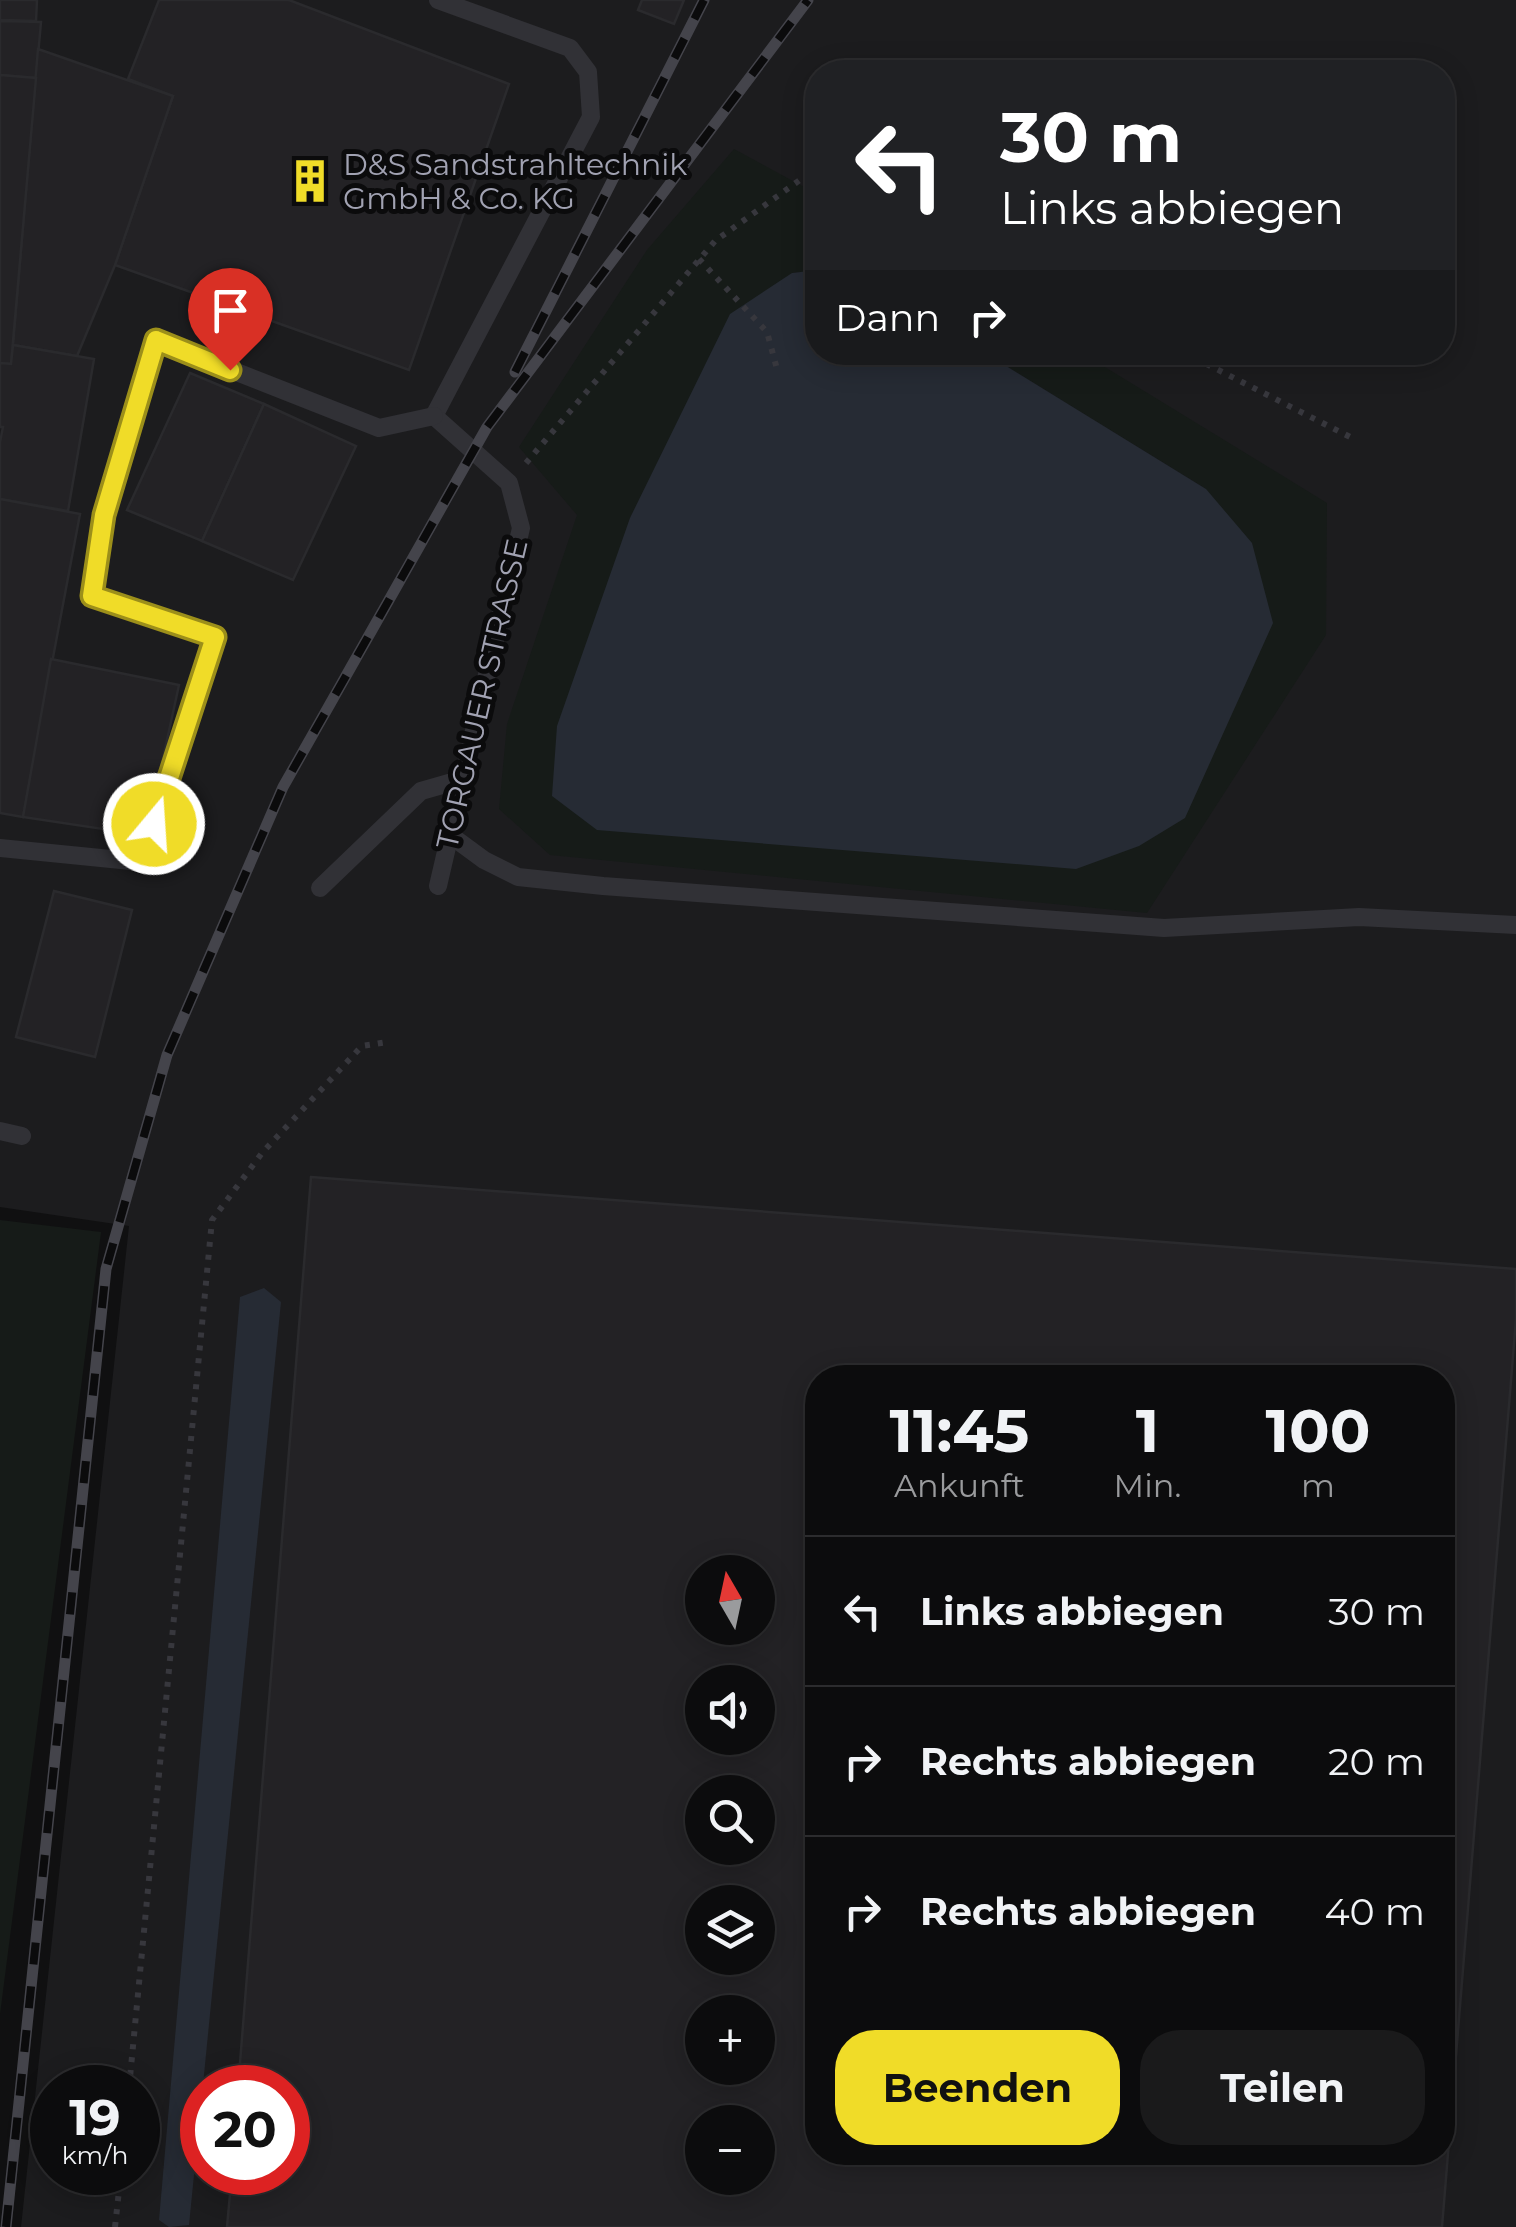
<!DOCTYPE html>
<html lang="de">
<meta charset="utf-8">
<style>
body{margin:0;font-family:Montserrat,sans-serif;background:#1a1a1b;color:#f1f3f6;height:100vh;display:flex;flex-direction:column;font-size:38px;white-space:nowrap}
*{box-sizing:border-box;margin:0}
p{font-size:32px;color:#9a9b9d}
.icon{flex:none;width:55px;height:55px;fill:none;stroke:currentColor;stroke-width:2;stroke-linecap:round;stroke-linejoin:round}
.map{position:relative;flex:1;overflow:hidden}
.sheet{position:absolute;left:805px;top:1365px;width:650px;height:800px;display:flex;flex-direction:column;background:#0c0c0d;border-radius:40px;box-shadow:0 5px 25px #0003,0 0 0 2px #2c2c2e}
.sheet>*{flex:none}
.hud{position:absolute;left:805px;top:60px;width:650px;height:305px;border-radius:40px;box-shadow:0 5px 25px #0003,0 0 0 2px #2c2c2e;background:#202124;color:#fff;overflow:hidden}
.needle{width:65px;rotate:351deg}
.tools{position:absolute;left:685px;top:1555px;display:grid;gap:20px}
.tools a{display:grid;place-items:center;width:90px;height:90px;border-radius:50%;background:#0c0c0d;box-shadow:0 5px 25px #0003,0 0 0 2px #2c2c2e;font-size:50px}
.speed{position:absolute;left:30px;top:2065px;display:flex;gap:20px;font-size:50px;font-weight:700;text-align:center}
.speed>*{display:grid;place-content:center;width:130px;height:130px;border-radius:50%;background:#0c0c0d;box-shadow:0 5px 25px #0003,0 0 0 2px #2c2c2e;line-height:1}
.speed small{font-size:25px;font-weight:400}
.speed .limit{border:15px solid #d22;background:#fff;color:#111}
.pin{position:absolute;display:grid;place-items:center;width:85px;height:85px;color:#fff;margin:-102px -42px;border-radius:50% 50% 50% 0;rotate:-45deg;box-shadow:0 0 10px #0007}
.pin .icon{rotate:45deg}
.me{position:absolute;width:110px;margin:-55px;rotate:18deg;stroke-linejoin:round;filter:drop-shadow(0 0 8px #0008)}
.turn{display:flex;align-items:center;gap:35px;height:210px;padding:0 30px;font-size:45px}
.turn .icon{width:130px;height:130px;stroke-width:2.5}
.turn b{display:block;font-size:70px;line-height:85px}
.then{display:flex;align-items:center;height:95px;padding:0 30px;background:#0003;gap:20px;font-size:38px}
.eta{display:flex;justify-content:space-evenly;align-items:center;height:170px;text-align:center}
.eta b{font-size:60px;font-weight:700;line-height:70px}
.primary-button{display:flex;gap:20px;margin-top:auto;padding:20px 30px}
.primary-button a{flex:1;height:115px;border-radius:40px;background:#f0dc28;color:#111;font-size:40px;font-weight:700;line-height:115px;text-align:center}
.primary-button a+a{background:#1a1a1b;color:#f1f3f6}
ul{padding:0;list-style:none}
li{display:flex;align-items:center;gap:30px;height:150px;padding:0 30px;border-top:2px solid #2c2c2e}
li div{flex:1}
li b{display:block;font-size:38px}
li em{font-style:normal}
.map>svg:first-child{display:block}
.built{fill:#1c1c1e;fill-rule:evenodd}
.green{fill:#161b18}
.water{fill:#262b34}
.building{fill:#232225;stroke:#2a2a2d;stroke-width:2.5;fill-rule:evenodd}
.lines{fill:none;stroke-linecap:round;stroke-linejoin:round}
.path{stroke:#37373d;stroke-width:6;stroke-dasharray:5 8;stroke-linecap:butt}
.service{stroke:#313136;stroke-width:18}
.rail-casing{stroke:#44444b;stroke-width:11}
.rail{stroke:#0b0b0c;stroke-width:8;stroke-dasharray:22;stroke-linecap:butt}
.route-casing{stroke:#9c8f1a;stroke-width:25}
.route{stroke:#f0dc28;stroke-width:18}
.labels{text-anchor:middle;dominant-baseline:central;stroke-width:10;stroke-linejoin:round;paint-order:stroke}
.poi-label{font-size:30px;fill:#a1a2b2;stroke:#0b0b0c;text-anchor:start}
.street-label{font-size:30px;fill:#a1a2b2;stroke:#0b0b0c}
</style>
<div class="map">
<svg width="1516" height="2227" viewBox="0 0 1516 2227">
<rect width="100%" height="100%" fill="#101011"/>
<!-- built -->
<path class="built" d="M0,0H1516V2227H21L129,1226L0,1207ZM818,72H1442V352L985,353L1206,489L630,518L792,273L818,270ZM818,1378H1442V2152H818ZM702,1572H758V1628H702ZM702,1682H758V1738H702ZM702,1792H758V1848H702ZM702,1902H758V1958H702ZM702,2012H758V2068H702ZM52,2088H138V2172H52ZM202,2088H288V2172H202ZM702,2122H758V2178H702Z"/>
<!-- green -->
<g class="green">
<polygon points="734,149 817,194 817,270 792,273 630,518 1206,489 985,353 1082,353 1327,503 1326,635 1147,913 550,855 499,809 507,724 577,515 519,447 647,250"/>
<polygon points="0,1220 101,1232 0,2014"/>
</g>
<!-- water -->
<g class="water">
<polygon points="817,270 818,352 985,353 1206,489 1252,543 1273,623 1185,818 1139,846 1076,869 597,830 552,796 557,726 630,518 730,314 792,273"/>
<polygon points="264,1288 281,1302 189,2225 169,2227 159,2220 240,1297"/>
</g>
<!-- building -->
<g class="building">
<polygon points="0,0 37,0 36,21 0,20"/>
<polygon points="159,0 289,0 509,84 409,370 115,265 173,96 128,79"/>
<polygon points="642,0 684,0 674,24 638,10"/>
<polygon points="0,21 41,22 36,78 0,75"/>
<polygon points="38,49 173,96 115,265 77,356 13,345"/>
<polygon points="0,75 36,78 11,364 0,363"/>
<polygon points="13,345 94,359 68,511 0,499 0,442 3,427 0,427 0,363 11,364"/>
<polygon points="190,373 264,404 202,541 127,510"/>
<polygon points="264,404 356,446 293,580 202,541"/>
<polygon points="0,499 80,514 23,817 0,813"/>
<polygon points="51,659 179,685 153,804 136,834 23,817"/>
<polygon points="54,891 132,910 95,1057 16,1037"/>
<path d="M311,1177L1516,1269V1319L1442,2227H227L232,2172H288V2088H238ZM818,1378H1442V2152H818ZM702,1572H758V1628H702ZM702,1682H758V1738H702ZM702,1792H758V1848H702ZM702,1902H758V1958H702ZM702,2012H758V2068H702ZM702,2122H758V2178H702Z"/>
</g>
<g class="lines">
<!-- path -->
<g class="path">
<polyline points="699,259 767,332 777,369"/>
<polyline points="1183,352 1354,439"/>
<polyline points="526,463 715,241 818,167"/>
<polyline points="129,2088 212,1220 262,1153 362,1046 387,1042"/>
<polyline points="115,2227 121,2172"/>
</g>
<!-- service -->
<g class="service">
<polyline points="434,416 591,117 588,72 570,48 438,0"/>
<polyline points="434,416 509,483 521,528 438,886"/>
<polyline points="450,835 484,860 518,877 603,886 1164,928 1359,917 1516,925"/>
<polyline points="0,848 141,862 215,637 92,596 104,515 155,340 379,428 434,416"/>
<polyline points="320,888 421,791 463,779"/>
<polyline points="0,1131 22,1136"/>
</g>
<!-- rail casing -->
<g class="rail-casing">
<g id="rail">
<polyline points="515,372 704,0"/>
<polyline points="6,2227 106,1269 167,1055 283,787 487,427 808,0"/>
</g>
</g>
<!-- rail -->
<use href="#rail" class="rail"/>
</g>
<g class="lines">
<!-- route casing -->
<g class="route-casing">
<polyline id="route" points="154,824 215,637 92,596 104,515 156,340 230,370"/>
</g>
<!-- route -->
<use href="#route" class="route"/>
</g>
<!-- icons -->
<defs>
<g id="building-bare" transform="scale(3.45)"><path d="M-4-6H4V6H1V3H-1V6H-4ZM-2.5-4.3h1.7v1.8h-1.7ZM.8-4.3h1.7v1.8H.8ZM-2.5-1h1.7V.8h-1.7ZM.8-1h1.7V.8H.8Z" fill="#f0dc28" stroke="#0b0b0c" stroke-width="2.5" paint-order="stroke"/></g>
</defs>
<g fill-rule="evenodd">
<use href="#building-bare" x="310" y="181"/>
</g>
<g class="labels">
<!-- poi labels -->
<g class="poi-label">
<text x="343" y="164">D&amp;S Sandstrahltechnik<tspan x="343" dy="34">GmbH &amp; Co. KG</tspan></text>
</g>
<!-- street labels -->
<g class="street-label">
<text transform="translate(482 694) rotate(-77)">TORGAUER STRASSE</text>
</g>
</g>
</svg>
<div class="tools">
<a><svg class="needle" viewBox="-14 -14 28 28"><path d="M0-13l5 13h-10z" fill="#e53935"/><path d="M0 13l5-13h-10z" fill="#9a9b9d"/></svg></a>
<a><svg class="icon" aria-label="sound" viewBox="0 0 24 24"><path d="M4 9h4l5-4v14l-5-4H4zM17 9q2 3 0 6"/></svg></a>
<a><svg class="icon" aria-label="search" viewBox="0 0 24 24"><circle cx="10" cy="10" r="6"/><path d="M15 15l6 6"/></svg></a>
<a><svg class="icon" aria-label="layers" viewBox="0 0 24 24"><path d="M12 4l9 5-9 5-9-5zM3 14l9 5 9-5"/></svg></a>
<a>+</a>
<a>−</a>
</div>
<div class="speed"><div>19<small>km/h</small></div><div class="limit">20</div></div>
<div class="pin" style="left:230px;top:370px;background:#d93025"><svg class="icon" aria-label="arrive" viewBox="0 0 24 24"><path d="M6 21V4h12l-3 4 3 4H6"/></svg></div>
<svg class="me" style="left:154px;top:824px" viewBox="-20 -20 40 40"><circle r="17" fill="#f0dc28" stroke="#fff" stroke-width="3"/><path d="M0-11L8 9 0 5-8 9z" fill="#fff"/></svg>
<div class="hud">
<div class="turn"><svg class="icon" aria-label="left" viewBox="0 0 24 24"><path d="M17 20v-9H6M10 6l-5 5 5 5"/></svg><div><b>30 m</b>Links abbiegen</div></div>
<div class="then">Dann<svg class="icon" aria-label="right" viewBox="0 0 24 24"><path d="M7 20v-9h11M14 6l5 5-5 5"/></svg></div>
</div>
<section class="sheet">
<div class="eta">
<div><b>11:45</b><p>Ankunft</p></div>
<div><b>1</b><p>Min.</p></div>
<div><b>100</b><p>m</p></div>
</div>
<ul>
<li><svg class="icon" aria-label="left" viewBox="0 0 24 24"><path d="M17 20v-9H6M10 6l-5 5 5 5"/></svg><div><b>Links abbiegen</b></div><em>30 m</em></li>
<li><svg class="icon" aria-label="right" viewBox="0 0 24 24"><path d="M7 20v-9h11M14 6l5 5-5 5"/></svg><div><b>Rechts abbiegen</b></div><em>20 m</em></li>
<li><svg class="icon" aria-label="right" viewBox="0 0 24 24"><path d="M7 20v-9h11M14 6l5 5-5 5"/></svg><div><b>Rechts abbiegen</b></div><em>40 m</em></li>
</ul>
<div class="primary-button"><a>Beenden</a><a>Teilen</a></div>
</section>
</div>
